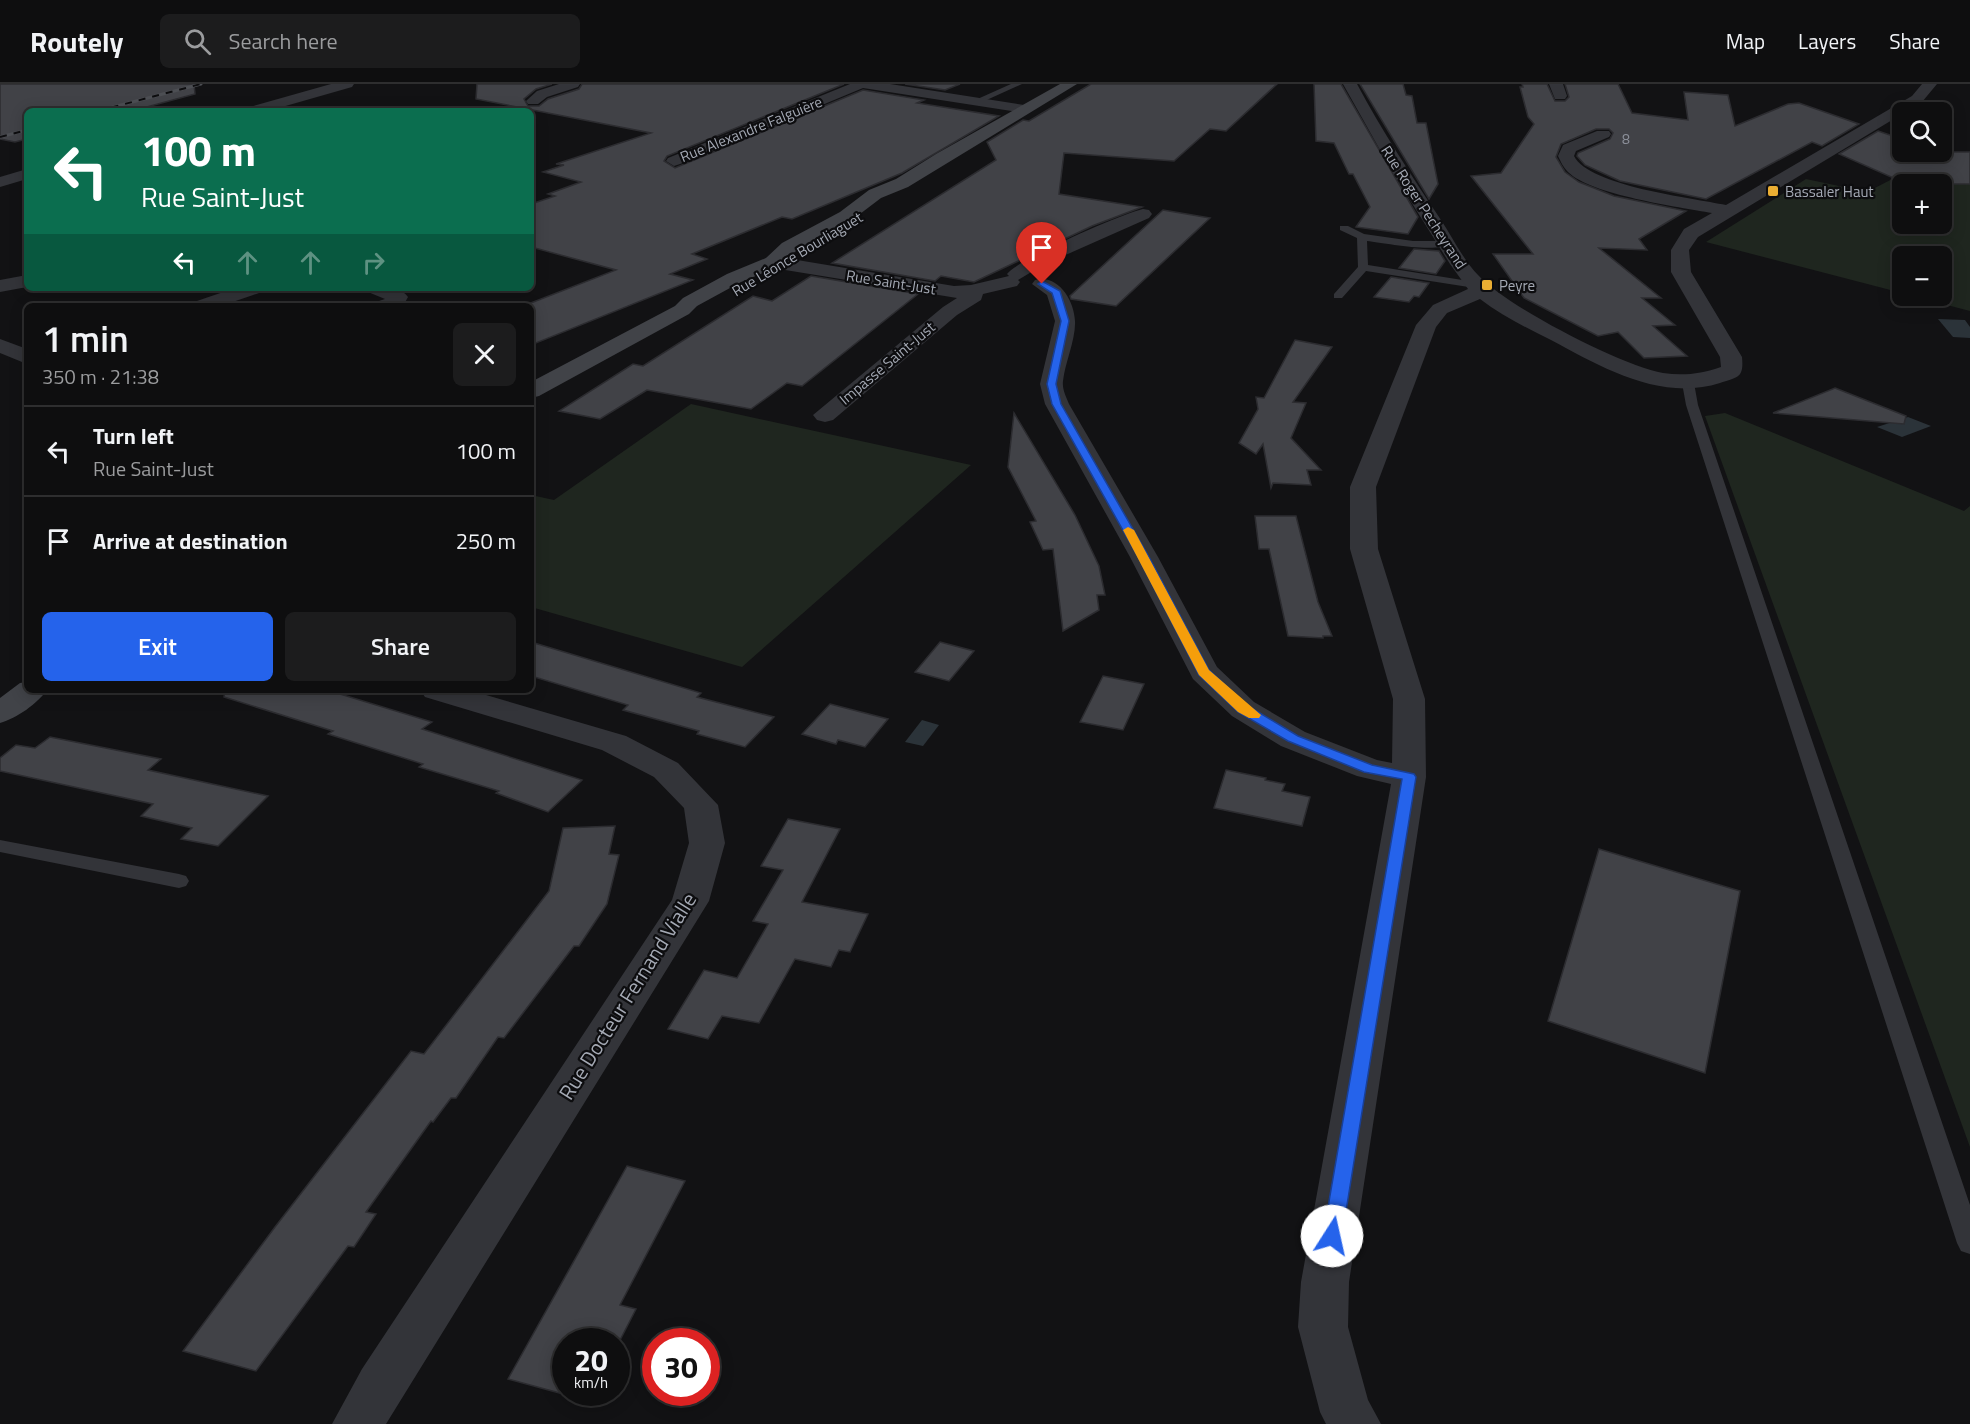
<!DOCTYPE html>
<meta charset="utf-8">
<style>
body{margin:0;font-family:"Titillium Web",sans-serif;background:#1c1c1d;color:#f1f3f6;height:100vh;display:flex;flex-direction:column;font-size:22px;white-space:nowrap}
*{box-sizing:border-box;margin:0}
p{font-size:20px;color:#9b9c9e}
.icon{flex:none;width:33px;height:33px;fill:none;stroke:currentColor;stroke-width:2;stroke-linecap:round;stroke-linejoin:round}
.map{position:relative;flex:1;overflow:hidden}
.sheet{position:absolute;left:24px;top:219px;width:510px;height:390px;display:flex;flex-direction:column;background:#0e0e0f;border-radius:9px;box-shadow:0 3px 15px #0003,0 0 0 2px #2e2e2f}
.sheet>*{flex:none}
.top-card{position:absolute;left:24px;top:24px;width:510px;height:183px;border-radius:9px;box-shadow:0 3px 15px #0003,0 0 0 2px #2e2e2f;background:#0b6e4f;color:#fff;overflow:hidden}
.tools{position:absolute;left:1892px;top:18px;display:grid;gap:12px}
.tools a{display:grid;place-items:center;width:60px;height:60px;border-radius:9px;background:#0e0e0f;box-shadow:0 3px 15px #0003,0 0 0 2px #2e2e2f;font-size:30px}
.speed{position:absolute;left:552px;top:1244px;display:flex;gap:12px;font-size:30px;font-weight:700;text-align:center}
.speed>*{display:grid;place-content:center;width:78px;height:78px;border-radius:50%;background:#0e0e0f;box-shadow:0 3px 15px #0003,0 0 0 2px #2e2e2f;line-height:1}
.speed small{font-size:15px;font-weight:400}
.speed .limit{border:9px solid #d22;background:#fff;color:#111}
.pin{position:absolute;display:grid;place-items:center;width:51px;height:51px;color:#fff;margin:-62px -26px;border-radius:50% 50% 50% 0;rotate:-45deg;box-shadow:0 0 6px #0007}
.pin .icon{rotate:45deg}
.me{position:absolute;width:66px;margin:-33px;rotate:10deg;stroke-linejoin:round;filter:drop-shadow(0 0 4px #0008)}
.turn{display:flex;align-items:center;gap:21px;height:126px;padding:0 18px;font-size:27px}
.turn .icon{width:78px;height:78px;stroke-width:2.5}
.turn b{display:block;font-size:42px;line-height:51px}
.lanes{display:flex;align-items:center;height:57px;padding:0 18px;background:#0003;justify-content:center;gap:30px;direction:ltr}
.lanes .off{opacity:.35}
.round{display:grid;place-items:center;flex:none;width:63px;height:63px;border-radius:9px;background:#1c1c1d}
.summary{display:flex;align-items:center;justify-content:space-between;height:102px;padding:0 18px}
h1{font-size:36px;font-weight:600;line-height:45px}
.cta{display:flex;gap:12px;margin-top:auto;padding:12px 18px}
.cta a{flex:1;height:69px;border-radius:9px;background:#2563eb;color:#fff;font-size:24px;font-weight:600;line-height:69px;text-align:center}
.cta a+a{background:#1c1c1d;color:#f1f3f6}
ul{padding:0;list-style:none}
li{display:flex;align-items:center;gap:18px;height:90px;padding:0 18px;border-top:2px solid #2e2e2f}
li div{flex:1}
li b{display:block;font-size:22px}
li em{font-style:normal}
header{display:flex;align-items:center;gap:36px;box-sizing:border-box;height:84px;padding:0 30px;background:#0e0e0f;border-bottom:2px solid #2e2e2f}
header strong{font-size:28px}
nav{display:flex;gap:33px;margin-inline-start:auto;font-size:21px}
.search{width:420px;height:54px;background:#1c1c1d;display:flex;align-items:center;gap:15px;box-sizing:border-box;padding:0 21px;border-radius:9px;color:#9b9c9e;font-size:22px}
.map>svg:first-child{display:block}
.green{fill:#1f261f;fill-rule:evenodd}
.water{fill:#2b3339}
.building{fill:#414247;stroke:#2c2c30;stroke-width:1.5}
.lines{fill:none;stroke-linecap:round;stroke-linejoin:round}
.service{fill:#333439;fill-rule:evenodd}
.minor{fill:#333439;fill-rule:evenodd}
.secondary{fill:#414348;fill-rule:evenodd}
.rail-casing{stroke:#4c4e53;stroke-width:3}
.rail{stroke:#0d0d0f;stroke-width:2;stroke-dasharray:7;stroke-linecap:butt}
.route{fill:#2563eb;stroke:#184099;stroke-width:1.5}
.slow{fill:#f59e0b}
.poi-dot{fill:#ebae33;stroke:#0d0d0f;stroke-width:2}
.labels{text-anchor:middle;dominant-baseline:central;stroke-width:4.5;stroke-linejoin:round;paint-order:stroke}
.far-number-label{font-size:14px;fill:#8b8f99}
.far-street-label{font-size:15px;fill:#a4a9b4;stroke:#0d0d0f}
.far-poi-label{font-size:15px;fill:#a4a9b4;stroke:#0d0d0f;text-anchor:start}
.near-street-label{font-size:21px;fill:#a4a9b4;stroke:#0d0d0f}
</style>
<header>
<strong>Routely</strong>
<div class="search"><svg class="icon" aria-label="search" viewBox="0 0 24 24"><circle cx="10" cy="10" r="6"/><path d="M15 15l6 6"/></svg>Search here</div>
<nav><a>Map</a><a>Layers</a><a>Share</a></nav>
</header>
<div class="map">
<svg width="1970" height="1340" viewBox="0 0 1970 1340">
<rect width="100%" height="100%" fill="#121214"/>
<!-- green -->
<g class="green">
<path d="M1906,88L1970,99V227L1912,212H1941V172H1902V209L1706,158L1806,95L1867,108ZM1902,100H1941V140H1902Z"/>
<polygon points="691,320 971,381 742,583 531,523 531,411 554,416"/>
<polygon points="1725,329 1964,427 1970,422 1970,1063 1705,332"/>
</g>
<!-- water -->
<g class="water">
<polygon points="1938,235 1965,236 1970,243 1970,254 1953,253"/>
<polygon points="1908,333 1931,342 1902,353 1877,343"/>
<polygon points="922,636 939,641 923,662 905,658"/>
</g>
<!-- building -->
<g class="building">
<polygon points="0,0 194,0 195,10 132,27 27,27 27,55 15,58 0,55"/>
<polygon points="477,0 552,0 536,5 524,15 528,22 539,22 548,15 579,5 582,0 844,0 667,72 664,77 675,84 863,6 924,16 917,19 999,32 902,89 792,135 782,133 692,170 707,175 670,190 693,196 531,261 531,222 523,222 616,186 531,163 531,120 555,112 548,110 581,98 543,88 564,81 556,80 651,49 476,15"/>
<polygon points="905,0 960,0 945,6"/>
<polygon points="1091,0 1277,0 1226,47 1210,45 1174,77 1064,69 1059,110 1142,123 1092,142 974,198 941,192 935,197 832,179 996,76 987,58 1023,36 1029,37"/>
<polygon points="1314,0 1341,0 1418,133 1408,150 1356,143 1370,123 1353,90 1349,90 1334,59 1316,57"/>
<polygon points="1360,0 1403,0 1406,11 1412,12 1417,39 1426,39 1438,100 1429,115"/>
<polygon points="1522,0 1547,0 1555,17 1565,17 1569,13 1565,0 1618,0 1632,29 1688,36 1684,8 1728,11 1735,42 1788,20 1799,19 1859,40 1822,62 1812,58 1706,115 1620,97 1585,81 1577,72 1578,69 1610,55 1613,49 1609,45 1596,45 1561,60 1556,73 1565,88 1579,98 1614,112 1686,127 1639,155 1647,166 1599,164 1661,214 1642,214 1675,241 1653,242 1687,272 1644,274 1618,248 1598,252 1524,214 1493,170 1533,170 1471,92 1501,89 1534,40 1528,33 1520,3 1523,3"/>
<polygon points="1878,47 1902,55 1902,68 1970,68 1970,100 1907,100 1839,70"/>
<polygon points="1163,126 1210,134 1116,222 1071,215 1070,212"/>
<polygon points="1414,165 1439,167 1445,177 1436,190 1399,184"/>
<polygon points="811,192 918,210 802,302 787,299 751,325 647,306 600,335 559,327 633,280 643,282 753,212 772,217"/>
<polygon points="1391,193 1429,199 1419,213 1414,212 1409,218 1374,213"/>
<polygon points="1295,256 1332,263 1293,318 1306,319 1291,354 1321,386 1307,386 1311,401 1273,399 1271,404 1263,360 1256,370 1239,359 1258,325 1256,313 1264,314"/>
<polygon points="1835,304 1906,332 1904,340 1773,329"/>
<polygon points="1014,329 1075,431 1099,482 1105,511 1097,511 1099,526 1063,547 1053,465 1043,466 1030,438 1036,437 1008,383"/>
<polygon points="1255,432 1296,432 1318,518 1332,552 1323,552 1323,554 1288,552 1269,465 1259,465"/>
<polygon points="531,558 701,609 697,613 774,633 745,663 697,650 699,647 623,626 628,621 531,592"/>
<polygon points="940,558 974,567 949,597 915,588"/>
<polygon points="1103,592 1144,600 1123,646 1080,638"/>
<polygon points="225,606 327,606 432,638 422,645 582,696 548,728 496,709 499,707 419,683 423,680 328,650 333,647 224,613"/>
<polygon points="830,620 888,635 865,663 838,656 836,660 802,650"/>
<polygon points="50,653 161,675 148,686 268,712 218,762 181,755 192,744 141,732 153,720 0,687 0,674 16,661 35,664"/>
<polygon points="1226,686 1266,694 1265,696 1285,700 1282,707 1310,713 1302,742 1214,724"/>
<polygon points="788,735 840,745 802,818 868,830 850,868 839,866 831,883 795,875 759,939 722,932 708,955 668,945 704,886 737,894 768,840 753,837 783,786 761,782"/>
<polygon points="615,742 609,770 619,771 607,820 579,862 574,862 504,954 498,953 456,1014 451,1014 433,1038 431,1037 366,1128 376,1130 354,1163 348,1162 256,1287 183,1267 275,1143 411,967 424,970 549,807 563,744"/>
<polygon points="1599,765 1740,807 1705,989 1548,937"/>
<polygon points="627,1082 685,1097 620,1221 636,1225 616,1264 616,1257 566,1257 566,1308 594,1308 589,1317 508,1295"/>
</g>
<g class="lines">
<!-- service -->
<g class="service">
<polygon points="1011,0 1022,0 980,19 973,17"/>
<path d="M1340,142H1348L1364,150L1413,157H1451L1452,159C1437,170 1386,159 1367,157L1368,181L1475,198L1480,201L1475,204L1366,187L1342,214H1334V210L1358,183L1357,154L1340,146Z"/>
<polygon points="1688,295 1694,299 1698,321 1970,1121 1970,1170 1961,1167 1957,1159 1686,321 1682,299"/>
<polygon points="0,756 179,790 186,792 189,797 186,802 179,804 0,768"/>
</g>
<!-- minor -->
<g class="minor">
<polygon points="331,0 354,0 352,3 268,27 244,27 246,24"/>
<polygon points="559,0 580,0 578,3 547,13 538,20 528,20 526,17 537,7"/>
<polygon points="850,0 890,0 1024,21 1031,25 1024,29 863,4 680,80 674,82 666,77 668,74"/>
<path d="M1343,0H1357C1382,47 1411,91 1441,136C1453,154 1463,176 1479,192C1506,222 1622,282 1663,289C1683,292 1701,290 1721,283L1720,273L1671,188V166L1684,145L1712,129C1679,123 1591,111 1568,88C1563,83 1561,78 1558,72L1563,61L1597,47H1609L1611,50L1609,53L1576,67L1574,72C1589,102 1692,114 1726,121L1912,12L1922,0H1937L1922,18L1698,153L1689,166L1691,188L1742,273C1744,294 1738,293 1720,299C1661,318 1601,283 1551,256C1527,244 1502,232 1480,215L1447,229L1436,243L1376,403L1378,465L1425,615L1426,693L1349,1198L1348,1243L1368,1316L1381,1340H1326L1320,1328L1298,1243L1301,1198L1391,700L1357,692L1281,662L1232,632L1193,595L1130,473L1045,320L1040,300L1055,237L1047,211L1032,200L1035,196C1058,190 1074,216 1075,237C1076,255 1065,279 1063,297C1062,305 1066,313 1069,320L1158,473L1217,583L1254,618L1305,648L1377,676L1392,679L1393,615L1350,465V403L1416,241L1433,221L1468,205L1450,180L1393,89Z"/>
<polygon points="1549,0 1563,0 1567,12 1565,15 1555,15"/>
<polygon points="27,85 27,95 0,103 0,93"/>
<path d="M1143,125L1149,126L1152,130L1149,134L1043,181L1018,196L1020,198L1017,202L983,210L981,216L957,231L833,336L825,338L817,336L813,331L943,223L957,214L773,184L766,182L763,178L766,174L773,172L954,202L971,201L1009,192L1007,190C1018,175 1121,130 1143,125Z"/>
<polygon points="27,191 27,203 0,208 0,196"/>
<polygon points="235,204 265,204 262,208 221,222 191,222 194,218"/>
<path d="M365,204C379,204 399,200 408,213L403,222H373L376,218L385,215L368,208Z"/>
<polygon points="0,255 27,265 27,280 0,269"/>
<polygon points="420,606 469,606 626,652 678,679 718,721 725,759 709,817 386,1340 332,1340 362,1285 672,816 689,759 684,724 654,693 602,666 425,613"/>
</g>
<!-- secondary -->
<g class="secondary">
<polygon points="1060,0 1077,0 908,103 881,114 852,136 796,167 780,182 741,198 697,222 689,230 539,312 531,314 531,298 675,222 683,214 727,190 766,174 782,159 840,128 869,106 896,95 936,70"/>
<path d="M27,598V606H47C37,620 17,634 0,639V614L20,599Z"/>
</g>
<!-- rail casing -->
<g class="rail-casing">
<g id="rail">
<polyline points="98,27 201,0"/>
<polyline points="0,53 27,46"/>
</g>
</g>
<!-- rail -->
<use href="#rail" class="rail"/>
</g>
<!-- route -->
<polygon class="route" points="1042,197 1060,207 1069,237 1056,300 1061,320 1149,473 1209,586 1248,622 1298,652 1372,681 1414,690 1416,693 1342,1152 1339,1158 1332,1160 1325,1158 1323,1152 1402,695 1364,688 1288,657 1238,628 1199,591 1138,473 1052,320 1047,300 1061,237 1052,209 1038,200"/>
<!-- slow -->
<polygon class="slow" points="1128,443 1134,446 1209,586 1261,631 1259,634 1249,634 1238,628 1199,591 1123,446"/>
<!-- markers -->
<g class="poi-dot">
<rect x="1767" y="101" width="12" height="12" rx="3"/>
<rect x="1481" y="195" width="12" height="12" rx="3"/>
</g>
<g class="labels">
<!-- far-number labels -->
<g class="far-number-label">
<text x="1626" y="54">8</text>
</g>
<!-- far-street labels -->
<g class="far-street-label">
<text transform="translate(751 45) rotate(-22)">Rue Alexandre Falguière</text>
<text transform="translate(1424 123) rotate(57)">Rue Roger Pecheyrand</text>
<text transform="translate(797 170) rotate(-31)">Rue Léonce Bourliaguet</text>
<text transform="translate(891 198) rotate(9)">Rue Saint-Just</text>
<text transform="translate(887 279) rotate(-40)">Impasse Saint-Just</text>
</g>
<!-- far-poi labels -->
<g class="far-poi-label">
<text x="1785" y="107">Bassaler Haut</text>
<text x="1499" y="201">Peyre</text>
</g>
<!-- near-street labels -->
<g class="near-street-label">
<text transform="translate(627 912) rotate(-58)">Rue Docteur Fernand Vialle</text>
</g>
</g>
</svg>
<div class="tools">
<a><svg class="icon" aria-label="search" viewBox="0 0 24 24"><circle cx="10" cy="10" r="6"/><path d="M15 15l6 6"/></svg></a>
<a>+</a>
<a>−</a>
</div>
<div class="speed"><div>20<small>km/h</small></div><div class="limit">30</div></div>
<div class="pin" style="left:1042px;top:200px;background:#d93025"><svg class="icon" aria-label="arrive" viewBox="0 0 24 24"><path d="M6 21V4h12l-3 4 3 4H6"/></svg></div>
<svg class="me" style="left:1332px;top:1152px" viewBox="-20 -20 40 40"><circle r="19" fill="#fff"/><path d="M0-13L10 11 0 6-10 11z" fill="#2563eb"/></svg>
<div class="top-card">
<div class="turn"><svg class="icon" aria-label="left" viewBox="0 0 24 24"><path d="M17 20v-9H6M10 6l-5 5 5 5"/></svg><div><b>100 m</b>Rue Saint-Just</div></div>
<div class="lanes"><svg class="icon" aria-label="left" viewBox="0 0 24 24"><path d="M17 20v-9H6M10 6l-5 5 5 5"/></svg><svg class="icon off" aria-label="ahead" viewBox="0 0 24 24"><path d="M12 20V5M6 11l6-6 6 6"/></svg><svg class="icon off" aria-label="ahead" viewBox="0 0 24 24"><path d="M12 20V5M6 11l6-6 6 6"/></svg><svg class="icon off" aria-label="right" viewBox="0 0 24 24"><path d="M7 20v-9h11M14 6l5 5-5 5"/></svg></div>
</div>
<section class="sheet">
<div class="summary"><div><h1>1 min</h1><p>350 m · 21:38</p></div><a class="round"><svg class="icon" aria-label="close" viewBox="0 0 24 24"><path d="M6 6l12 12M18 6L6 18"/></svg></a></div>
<ul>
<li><svg class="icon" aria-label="left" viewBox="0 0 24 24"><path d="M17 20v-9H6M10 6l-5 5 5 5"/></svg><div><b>Turn left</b><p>Rue Saint-Just</p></div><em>100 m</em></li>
<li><svg class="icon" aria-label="arrive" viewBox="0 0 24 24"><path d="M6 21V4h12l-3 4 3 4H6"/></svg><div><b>Arrive at destination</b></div><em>250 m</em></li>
</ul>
<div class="cta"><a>Exit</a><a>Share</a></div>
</section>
</div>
